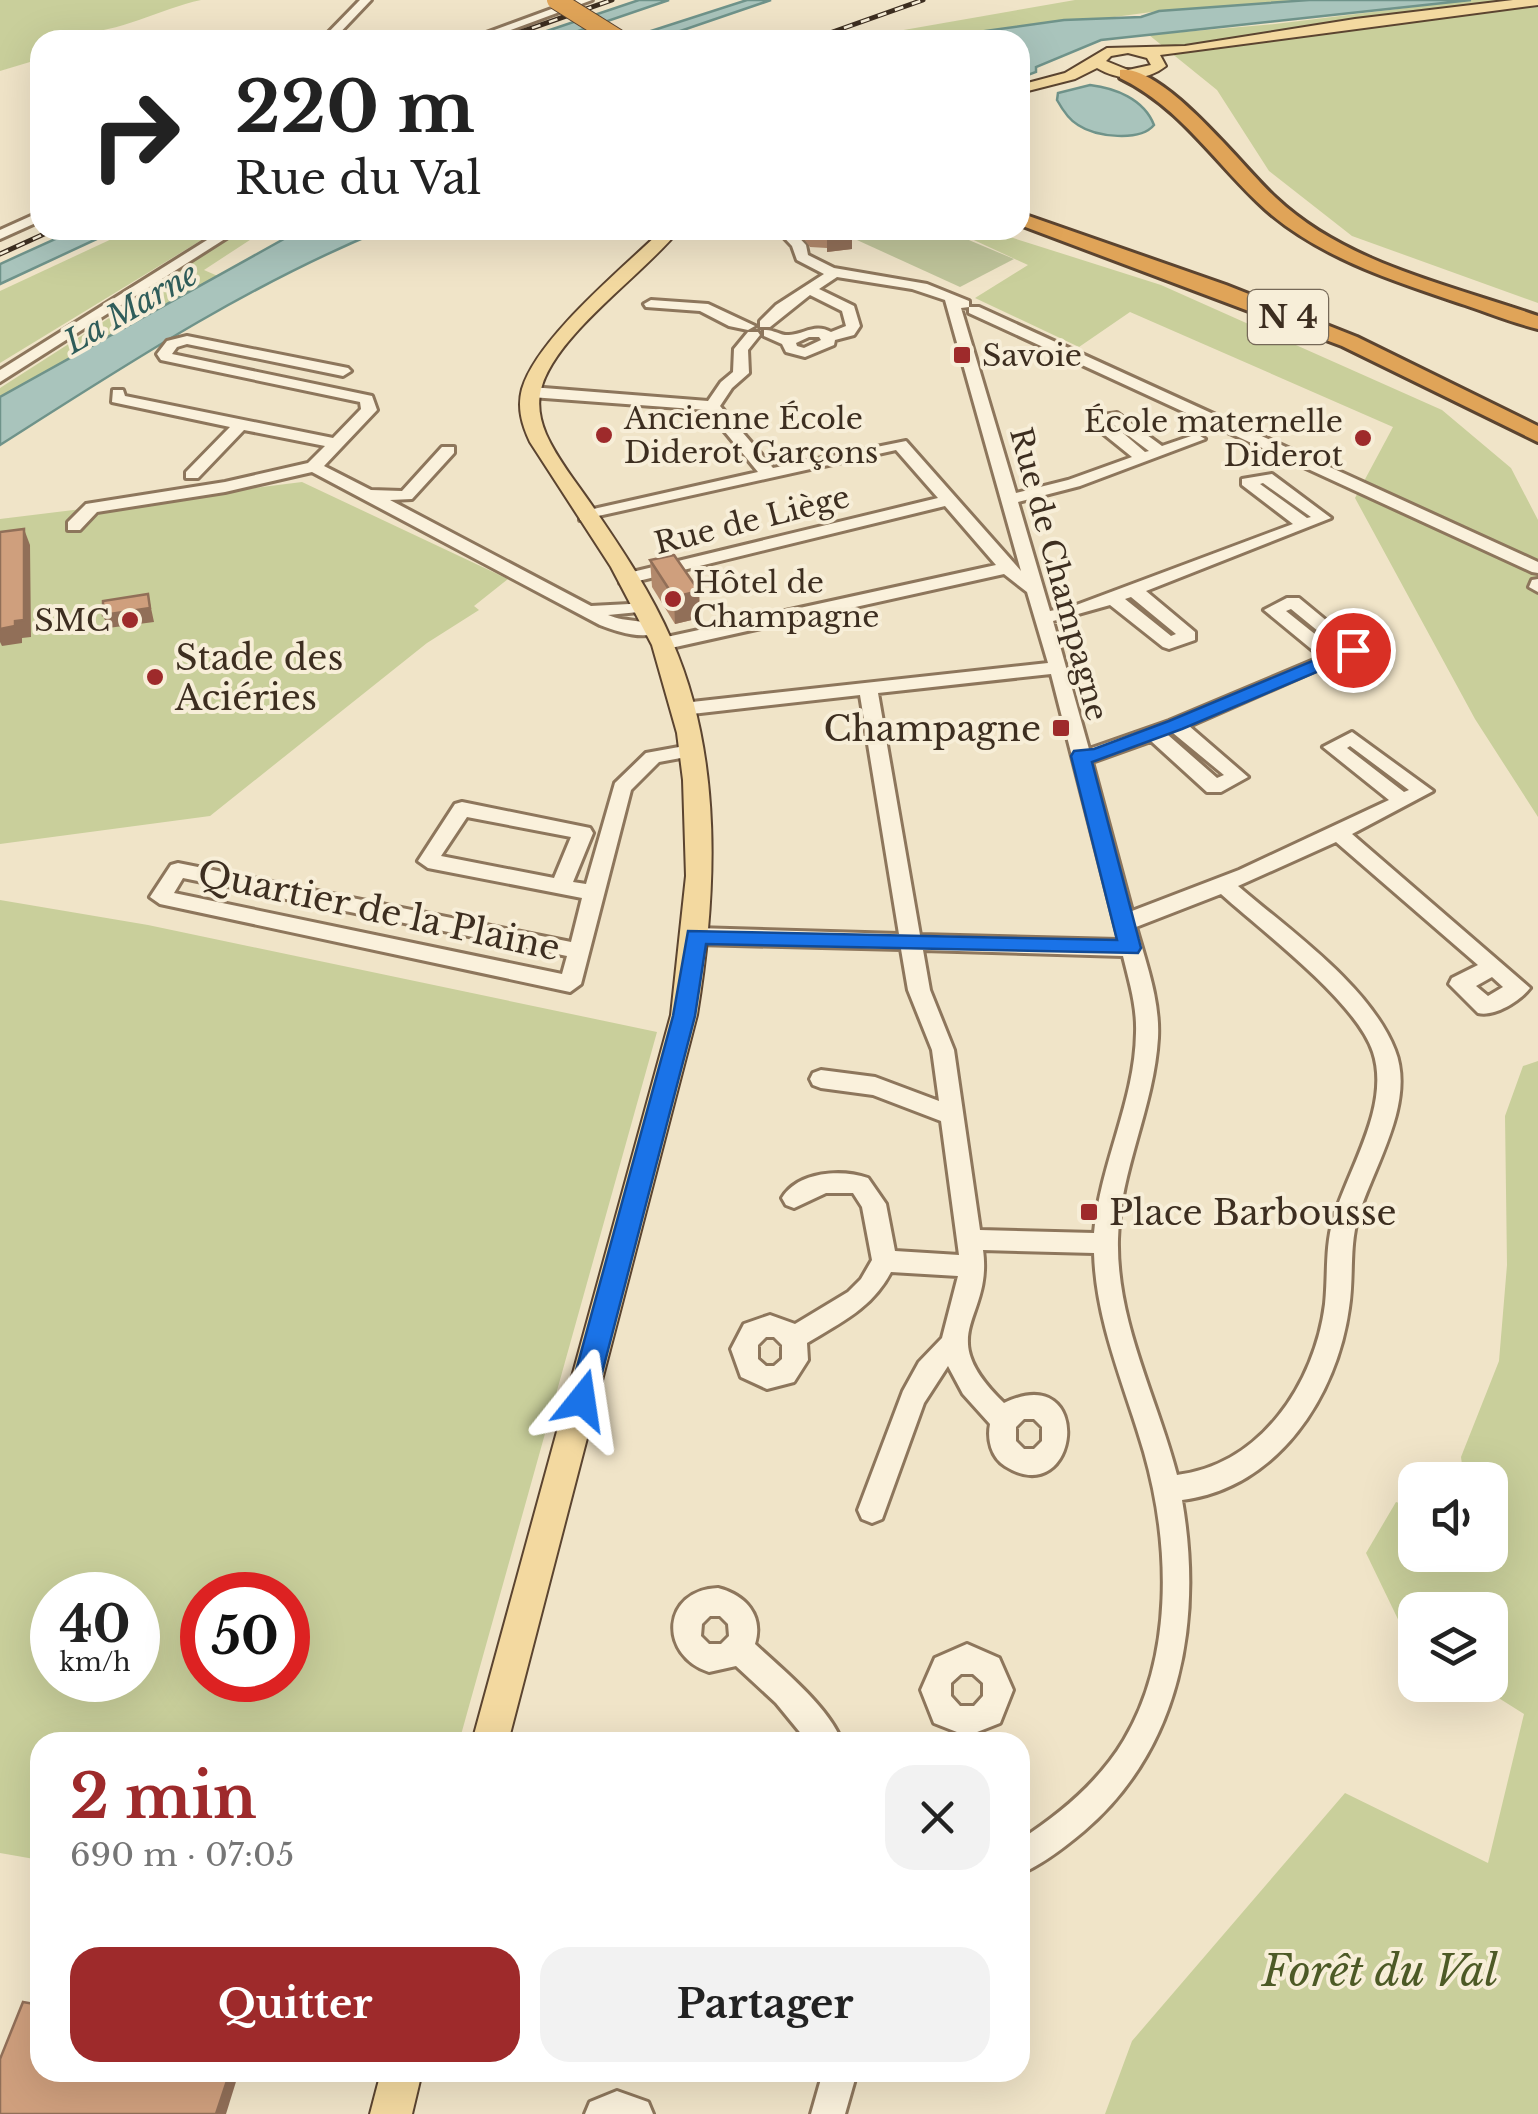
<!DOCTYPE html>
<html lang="fr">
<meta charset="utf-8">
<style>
body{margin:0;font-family:"Libre Baskerville",serif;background:#f2f2f2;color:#222;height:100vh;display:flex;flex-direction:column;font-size:38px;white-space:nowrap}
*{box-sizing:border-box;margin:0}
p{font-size:32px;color:#767676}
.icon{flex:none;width:55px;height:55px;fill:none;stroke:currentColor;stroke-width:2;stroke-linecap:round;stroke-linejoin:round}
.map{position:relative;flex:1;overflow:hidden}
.details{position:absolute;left:30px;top:1732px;width:1000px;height:350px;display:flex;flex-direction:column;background:#fff;border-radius:30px;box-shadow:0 10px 40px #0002}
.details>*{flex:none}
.hud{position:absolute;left:30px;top:30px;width:1000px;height:210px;border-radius:30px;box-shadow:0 10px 40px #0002;background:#fff;color:#222;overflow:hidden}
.controls{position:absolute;left:1398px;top:1462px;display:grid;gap:20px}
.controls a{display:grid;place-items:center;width:110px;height:110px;border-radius:20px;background:#fff;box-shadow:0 10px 40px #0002;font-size:50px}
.speed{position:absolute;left:30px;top:1572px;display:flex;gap:20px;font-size:50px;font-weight:700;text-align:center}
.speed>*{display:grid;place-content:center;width:130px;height:130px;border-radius:50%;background:#fff;box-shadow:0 10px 40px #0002;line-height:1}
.speed small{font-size:25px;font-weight:400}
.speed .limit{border:15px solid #d22;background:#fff;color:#111}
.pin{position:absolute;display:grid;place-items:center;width:85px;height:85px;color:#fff;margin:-42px;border:5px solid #fff;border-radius:50%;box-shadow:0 2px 10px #0007}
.me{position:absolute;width:110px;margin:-55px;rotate:15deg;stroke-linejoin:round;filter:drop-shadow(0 0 8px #0008)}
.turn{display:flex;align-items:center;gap:35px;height:210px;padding:0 40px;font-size:45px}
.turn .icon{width:130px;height:130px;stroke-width:2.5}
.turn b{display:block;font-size:70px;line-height:85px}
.round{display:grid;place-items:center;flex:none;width:105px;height:105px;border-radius:30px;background:#f2f2f2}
.summary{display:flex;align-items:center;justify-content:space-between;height:170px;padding:0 40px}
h1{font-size:60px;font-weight:800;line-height:75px;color:#9e2a2b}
.cta{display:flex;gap:20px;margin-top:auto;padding:20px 40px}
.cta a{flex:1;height:115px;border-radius:30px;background:#9e2a2b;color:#fff;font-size:40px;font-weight:800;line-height:115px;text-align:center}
.cta a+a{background:#f2f2f2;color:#222}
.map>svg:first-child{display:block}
.green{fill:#c9cf9b;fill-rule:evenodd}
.cemetery{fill:#bfc49a}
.water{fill:#a9c4bc;stroke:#6f938a;stroke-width:2.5}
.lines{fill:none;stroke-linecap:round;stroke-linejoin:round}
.minor-casing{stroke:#8d765c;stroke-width:6}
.major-casing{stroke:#5b4430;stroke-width:4}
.highway-casing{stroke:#5b4430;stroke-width:6}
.minor{fill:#faf1dc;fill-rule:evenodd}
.major{fill:#f3d9a0;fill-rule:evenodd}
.highway{fill:#e0a458;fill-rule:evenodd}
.rail-casing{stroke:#3d2e20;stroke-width:5}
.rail{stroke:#f7eed8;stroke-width:2.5;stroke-dasharray:9;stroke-linecap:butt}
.highway-bridge-casing{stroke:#5b4430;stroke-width:20;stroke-linecap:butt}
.highway-bridge{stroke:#e0a458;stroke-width:18}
.wall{fill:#b2896c}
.shaded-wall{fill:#916f58}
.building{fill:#cf9f7d;stroke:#916f58;stroke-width:2.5}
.route{fill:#1a73e8;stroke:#114b97;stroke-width:2.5}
.poi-dot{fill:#9e2a2b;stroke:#f7eed8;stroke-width:4}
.labels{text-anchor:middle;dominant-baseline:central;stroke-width:8;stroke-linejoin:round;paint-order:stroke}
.far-poi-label{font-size:30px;fill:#3d2e20;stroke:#f7eed8;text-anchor:start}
.far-street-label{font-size:30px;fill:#3d2e20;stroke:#f7eed8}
.far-water-label{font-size:32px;font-style:italic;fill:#2f5d5a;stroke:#f7eed8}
.shield{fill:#f7eed8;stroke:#756857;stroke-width:2.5}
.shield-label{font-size:32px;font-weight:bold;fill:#3d2e20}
.poi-label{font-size:35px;fill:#3d2e20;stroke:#f7eed8;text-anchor:start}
.street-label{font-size:35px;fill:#3d2e20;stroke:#f7eed8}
.near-park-label{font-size:42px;font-style:italic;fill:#4d5a26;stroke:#f7eed8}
</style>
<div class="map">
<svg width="1538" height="2114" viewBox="0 0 1538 2114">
<rect width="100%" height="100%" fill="#f0e4c8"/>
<!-- green -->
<g class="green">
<path d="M0,0H201C159,9 119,33 77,33L69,40H40V59L0,71Z"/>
<polygon points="1075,0 1309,0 1159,11 943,40 876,40 875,35"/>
<polygon points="1471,0 1538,0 1538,303 1352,236 1269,171 1217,90 1149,35 1275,24"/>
<polygon points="131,230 218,230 0,363 0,291"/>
<polygon points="242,230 265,230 204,270 220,277 0,407 0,388 120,311 120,305"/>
<polygon points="952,230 988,230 1161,285 1442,410 1511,468 1538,520 1538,817 1475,719 1355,498 1393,427 1130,312 1079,347 975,298 1028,265"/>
<polygon points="302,482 508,579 474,606 479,610 427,643 210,816 0,844 0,519"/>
<path d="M0,900L148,925L657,1032L459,1742H40V1860L0,1853ZM52,1595H138V1680H52ZM202,1595H288V1680H202Z"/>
<polygon points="1538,1061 1538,2114 1105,2114 1132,2041 1345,1793 1488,1863 1524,1714 1478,1685 1490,1685 1490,1610 1415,1610 1415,1644 1408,1640 1366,1553 1396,1502 1415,1508 1415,1555 1490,1555 1490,1480 1464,1480 1461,1457 1499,1361 1507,1265 1505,1116 1523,1066"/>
</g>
<!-- cemetery -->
<polygon class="cemetery" points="835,230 945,230 1014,259 960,287"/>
<!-- water -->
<g class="water">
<polygon points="639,0 669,0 552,40 520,40"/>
<polygon points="747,0 771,0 654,40 623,40"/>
<polygon points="1309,0 1471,0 1101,40 1036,67 1036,72 1020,78 1020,40 920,40 1064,20 1141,17 1159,11"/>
<path d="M1090,85C1115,88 1144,99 1154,125C1140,142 1096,137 1078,125C1069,120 1062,109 1057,100L1058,93Z"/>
<polygon points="75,230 116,230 0,284 0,264"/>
<path d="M300,230H382C244,287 124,366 0,445V397Z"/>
</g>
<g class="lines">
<!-- minor casing -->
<g class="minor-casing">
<g id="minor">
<polygon points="360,0 371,0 333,40 321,40"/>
<polygon points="576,0 592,0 484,40 467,40"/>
<polygon points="843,33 847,38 822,40 824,38"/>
<polygon points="40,212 40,221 0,239 0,230"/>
<polygon points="223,230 239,230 0,382 0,370"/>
<path d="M777,230H792L806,245L808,255L834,268L927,284L969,301V307H979L1538,562V573L1532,572L969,313V307L961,308L1016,493L1068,480L1132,457L1090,423V417L1117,413L1162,446L1197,434L1205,439L1080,486L1018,502L1050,611L1071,607L1293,524L1242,485V479L1272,474L1331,518L1146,591L1195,632V640L1169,649L1163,647L1110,605L1053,621L1089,749L1169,721L1321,657L1264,610L1287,598H1299L1362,650L1189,726L1248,777L1221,792H1207L1151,741L1092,762L1132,911L1239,870L1389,800L1323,747L1352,732L1433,791L1352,834L1530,988C1520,1001 1495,1017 1478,1013L1449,984L1452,978L1478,965L1336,842L1238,886C1289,930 1370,986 1395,1050C1416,1103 1373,1167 1358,1217C1349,1247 1354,1277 1349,1308C1337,1396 1278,1488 1182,1500C1203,1621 1181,1748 1084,1831C1065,1847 1043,1864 1020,1874V1840C1060,1814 1099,1782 1124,1740C1174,1656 1170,1543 1144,1452C1125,1386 1096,1323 1094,1253L983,1250C993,1321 931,1332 1004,1403C1096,1359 1080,1513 1005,1466C991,1457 987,1439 990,1424L963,1394L948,1366L924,1403L882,1519L872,1523L862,1519L858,1510L903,1391L919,1362L942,1338L958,1276L891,1272C872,1308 842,1322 807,1343L808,1360L794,1382L767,1389L741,1377L731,1349L744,1324L770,1315L795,1324L848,1292L861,1279L872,1260L862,1207L853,1193H826L794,1208L786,1205L782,1198C798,1171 842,1169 868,1178L886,1204L895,1251L959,1255L941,1121L873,1095L821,1088L813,1085L810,1079L813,1073L821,1070L875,1077L939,1101L932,1050L908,990L901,949L696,944L685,936L696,928L899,934L860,695L683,715L674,709L683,703L1048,663L1027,592L1004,574L662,650L656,648V640L662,638L996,565L945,506L626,584L620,583V575L938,498L896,450L580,520V512L758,472L707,410L531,397L523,392L531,387L708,401L721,382L733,372L734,349L748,332H758L760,335L748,350L749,373L732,388L720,406L773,468L906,441L1021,571L945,300L912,289L837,277L819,289L854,306L860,326L854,335L835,340L834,345L805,357L786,352L782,344L764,336V330C773,329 781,336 789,335C805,334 815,323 831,332L846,326L842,311L810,295L770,327H760V321L776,305L824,274L797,260L792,246ZM809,337H819L821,340L804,348L797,346L796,343ZM1109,421L1149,451L1145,452ZM1263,483L1311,517L1307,518L1260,484ZM1131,597L1176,634L1171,636L1125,599ZM1291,609L1340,649L1336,651L1286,611ZM1051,674L1119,940L920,935L878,693ZM1173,733L1224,775L1217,778L1168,735ZM1350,746L1409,790L1404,792L1347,748ZM1221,894C1262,931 1356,1001 1373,1052C1391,1106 1348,1169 1333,1220C1325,1248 1328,1275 1325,1304C1315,1383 1261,1465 1177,1475C1157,1397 1116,1322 1118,1239C1120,1170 1154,1107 1158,1038C1160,1000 1146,963 1136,927ZM923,950L1123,956C1129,981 1137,1006 1136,1033C1135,1101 1100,1164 1094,1233L980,1230L954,1050L930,990ZM1492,977L1503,987L1488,996L1476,986ZM766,1337H774L782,1345V1359L774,1366H766L758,1359V1345ZM1024,1419H1034L1042,1427V1441L1034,1449H1024L1016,1441V1427Z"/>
<polygon points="651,300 708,304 755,326 748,330 729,326 700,311 646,307 644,304"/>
<path d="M187,336L348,368L351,371L343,376L187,344L177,347L172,354L372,396L377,410L324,466L371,490L402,491L442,447H454V453L412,499L390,500L591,606L649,603V611L608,615C626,623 650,619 664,629C647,642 618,632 600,625L312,472L225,492L97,512L80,530H68V522L86,504L225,482L308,463L325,446L244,430L198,478H186V472L230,427L112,402L113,390H123L125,396L333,438L361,409L360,402L161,360L157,354L167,341Z"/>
<polygon points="1538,579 1538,592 1529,587 1532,580"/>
<path d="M690,745L697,747V755L659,762L631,790L581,984L570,992L160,904L150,897L171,865L178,863L571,942L582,898L428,868L418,861L455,804L462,802L590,828L593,833L573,882L586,884L615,783L646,753ZM467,817L571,837L554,878L441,856ZM183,878L567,956L562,974L174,893Z"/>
<path d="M718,1588C745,1595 764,1615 755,1644C782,1669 829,1707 842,1742H808L776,1703L736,1666L709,1672C658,1655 662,1590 718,1588ZM710,1616H720L728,1624L729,1636L721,1644H709L701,1636L702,1624Z"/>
<path d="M967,1644L999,1658L1013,1690L1000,1723L967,1736L934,1723L921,1690L935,1658ZM961,1674H973L983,1683V1696L974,1706H960L951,1696V1683Z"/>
<polygon points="823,2072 857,2072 845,2114 811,2114"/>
<polygon points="617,2091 648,2102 653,2114 585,2114 590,2102"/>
</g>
</g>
<!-- major casing -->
<g class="major-casing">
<g id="major">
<path d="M1513,0H1538V5L1160,55L1166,66C1146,82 1119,81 1097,68L1075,79L1020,93V85L1065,73L1107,48L1185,46L1355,19ZM1128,53L1147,58L1151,65L1128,70L1106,61L1111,56Z"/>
<path d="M662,230H679C643,275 555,335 541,389C537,405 540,420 546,434C557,459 576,482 591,504C621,548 651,592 672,641C723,757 717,893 697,1015L508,1742H472L671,1015L686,876L683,780L677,733L652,645L611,567L530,442C522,425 517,408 522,389C537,338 623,268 662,230Z"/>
<polygon points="381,2072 422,2072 412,2114 370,2114"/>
</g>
</g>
<!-- highway casing -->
<g class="highway-casing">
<g id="highway">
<path d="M1120,70C1164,64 1244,169 1276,198C1346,264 1450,285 1538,316V329C1513,323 1489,313 1465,305C1397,282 1322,259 1266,210C1217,166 1181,107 1120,78Z"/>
<polygon points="1020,213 1226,285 1357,337 1538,426 1538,442 1342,346 1020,225"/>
</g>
</g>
<!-- minor -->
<use href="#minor" class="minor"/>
<!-- major -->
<use href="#major" class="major"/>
<!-- highway -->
<use href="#highway" class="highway"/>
<!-- rail casing -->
<g class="rail-casing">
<g id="rail">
<polyline points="498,40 612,0"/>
<polyline points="810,40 923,0"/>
<polyline points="0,254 53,230"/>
</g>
</g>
<!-- rail -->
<use href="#rail" class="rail"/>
<!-- highway-bridge casing -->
<g class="highway-bridge-casing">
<polyline id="highway-bridge" points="556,0 620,40"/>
</g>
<!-- highway-bridge -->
<use href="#highway-bridge" class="highway-bridge"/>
</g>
<!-- wall -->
<g class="wall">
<polygon points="797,230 852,230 852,249 827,252 827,248 810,247"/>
<polygon points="650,560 699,591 700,618 675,624 652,587"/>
</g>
<!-- shaded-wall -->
<g class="shaded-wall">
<polygon points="852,233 852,249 827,252 827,236"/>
<polygon points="24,529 30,545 31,637 22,638 22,643 2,646 0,642 0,629"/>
<polygon points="699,591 700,618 675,624 674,597"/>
<polygon points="148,594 154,622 108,628 103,615"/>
<polygon points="230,2072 239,2072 226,2114 216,2114"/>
</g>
<!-- building -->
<g class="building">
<polygon points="810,230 852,230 852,233 827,236 827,232"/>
<polygon points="24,529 24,620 15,621 15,626 0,629 0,532"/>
<polygon points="674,555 699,591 674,597 650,560"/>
<polygon points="148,594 150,608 103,615 103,601"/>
<polygon points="23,2002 40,2005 40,2072 230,2072 216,2114 0,2114 0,2059"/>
</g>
<!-- route -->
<polygon class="route" points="1353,644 1362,650 1359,654 1182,729 1092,762 1141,948 1138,953 706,944 695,1016 595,1400 591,1409 582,1412 572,1409 568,1400 673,1016 688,931 1117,940 1071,756 1074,751 1094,749 1169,721"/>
<!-- markers -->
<g class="poi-dot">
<rect x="952" y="345" width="20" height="20" rx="5"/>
<circle cx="604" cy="435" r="10"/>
<circle cx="1363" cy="438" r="10"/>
<circle cx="673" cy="599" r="10"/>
<circle cx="130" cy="620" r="10"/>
<circle cx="155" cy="677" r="10"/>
<rect x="1051" y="718" width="20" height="20" rx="5"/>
<rect x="1079" y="1202" width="20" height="20" rx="5"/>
</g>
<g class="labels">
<!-- far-poi labels -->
<g class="far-poi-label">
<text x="982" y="355">Savoie</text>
<text x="624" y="418">Ancienne École<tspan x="624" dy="34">Diderot Garçons</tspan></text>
<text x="1343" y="421" text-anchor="end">École maternelle<tspan x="1343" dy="34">Diderot</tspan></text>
<text x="693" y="582">Hôtel de<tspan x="693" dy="34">Champagne</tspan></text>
<text x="110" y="620" text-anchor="end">SMC</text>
</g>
<!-- far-street labels -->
<g class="far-street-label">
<text transform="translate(752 520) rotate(-14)">Rue de Liège</text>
<text transform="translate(1059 574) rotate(75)">Rue de Champagne</text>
</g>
<!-- far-water labels -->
<g class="far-water-label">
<text transform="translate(131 308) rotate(-30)">La Marne</text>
</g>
<!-- shield labels -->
<rect class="shield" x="1248" y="290" width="80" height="54" rx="8"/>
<g class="shield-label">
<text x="1288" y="317">N 4</text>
</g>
<!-- poi labels -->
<g class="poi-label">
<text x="175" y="657">Stade des<tspan x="175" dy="40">Aciéries</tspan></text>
<text x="1041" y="728" text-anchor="end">Champagne</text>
<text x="1109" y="1212">Place Barbousse</text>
</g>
<!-- street labels -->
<g class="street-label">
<text transform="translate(379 910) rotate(12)">Quartier de la Plaine</text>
</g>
<!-- near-park labels -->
<g class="near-park-label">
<text x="1380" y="1971">Forêt du Val</text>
</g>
</g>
</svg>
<div class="controls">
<a><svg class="icon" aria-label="sound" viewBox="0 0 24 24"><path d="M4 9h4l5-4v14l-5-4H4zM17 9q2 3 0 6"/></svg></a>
<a><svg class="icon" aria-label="layers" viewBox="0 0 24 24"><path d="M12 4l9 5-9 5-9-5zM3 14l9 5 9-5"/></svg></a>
</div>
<div class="speed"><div>40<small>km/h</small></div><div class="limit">50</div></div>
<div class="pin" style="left:1353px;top:650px;background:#d93025"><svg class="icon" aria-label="arrive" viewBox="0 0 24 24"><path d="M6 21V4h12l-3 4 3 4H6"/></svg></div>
<svg class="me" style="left:582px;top:1400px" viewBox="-20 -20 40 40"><path d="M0-17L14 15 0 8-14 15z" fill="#1a73e8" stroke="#fff" stroke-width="4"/></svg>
<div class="hud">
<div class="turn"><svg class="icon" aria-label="right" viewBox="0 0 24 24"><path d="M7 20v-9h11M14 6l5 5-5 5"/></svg><div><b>220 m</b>Rue du Val</div></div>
</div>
<section class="details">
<div class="summary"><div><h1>2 min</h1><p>690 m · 07:05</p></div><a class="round"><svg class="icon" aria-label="close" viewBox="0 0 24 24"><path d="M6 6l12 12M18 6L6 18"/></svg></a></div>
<div class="cta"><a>Quitter</a><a>Partager</a></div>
</section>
</div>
